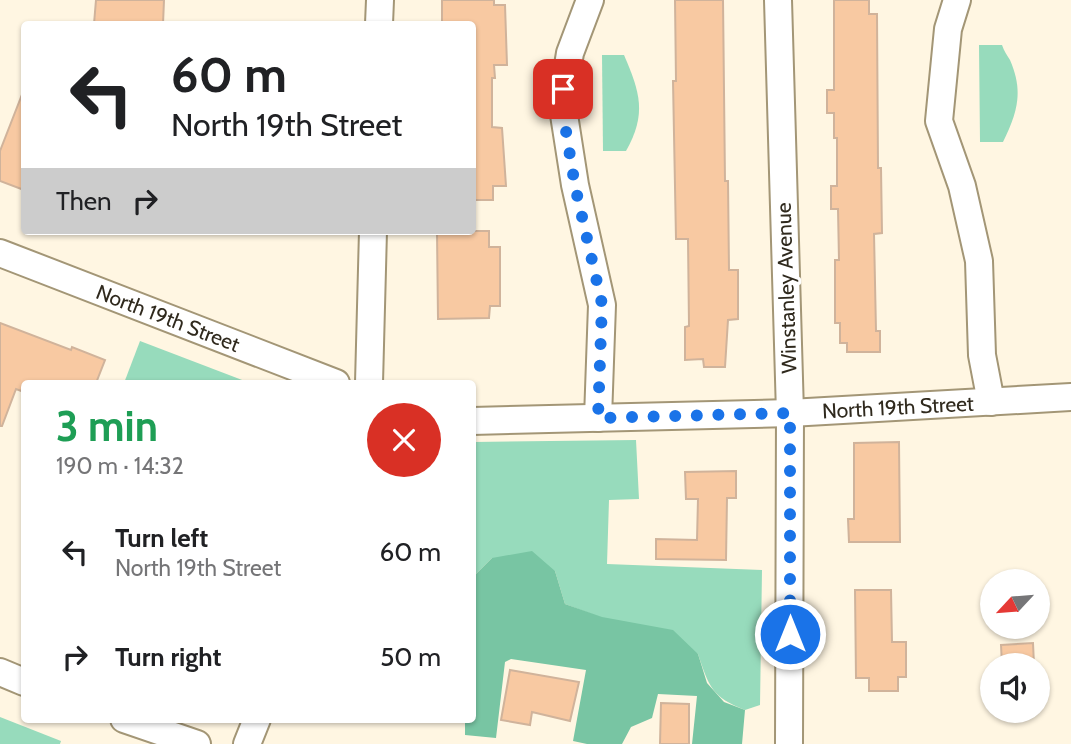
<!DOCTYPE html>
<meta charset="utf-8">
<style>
body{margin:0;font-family:Cabin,sans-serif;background:#f2f2f2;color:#202124;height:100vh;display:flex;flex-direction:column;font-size:26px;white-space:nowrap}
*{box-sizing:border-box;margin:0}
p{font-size:23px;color:#757577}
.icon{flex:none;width:38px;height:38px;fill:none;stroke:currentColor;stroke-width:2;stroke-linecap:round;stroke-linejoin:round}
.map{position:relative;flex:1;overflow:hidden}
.drawer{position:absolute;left:21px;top:380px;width:455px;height:343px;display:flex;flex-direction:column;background:#fff;border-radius:7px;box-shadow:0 2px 5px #0004}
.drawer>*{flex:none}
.hud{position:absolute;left:21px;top:21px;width:455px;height:214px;border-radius:7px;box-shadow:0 2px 5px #0004;background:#fff;color:#202124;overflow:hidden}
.needle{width:46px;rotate:244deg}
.controls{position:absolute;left:980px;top:569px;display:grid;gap:14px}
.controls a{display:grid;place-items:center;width:70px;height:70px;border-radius:50%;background:#fff;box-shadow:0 2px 5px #0004;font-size:35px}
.pin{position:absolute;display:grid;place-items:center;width:60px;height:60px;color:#fff;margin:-30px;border-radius:14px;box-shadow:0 4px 10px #0006}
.me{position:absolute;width:77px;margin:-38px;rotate:0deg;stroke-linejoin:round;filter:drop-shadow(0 0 5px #0008)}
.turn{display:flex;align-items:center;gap:24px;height:147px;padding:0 35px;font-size:32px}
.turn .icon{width:91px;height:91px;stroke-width:2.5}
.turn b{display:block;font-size:49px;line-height:60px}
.then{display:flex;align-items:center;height:66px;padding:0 35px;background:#0003;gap:14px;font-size:26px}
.round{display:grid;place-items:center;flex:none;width:74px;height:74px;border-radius:37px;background:#f2f2f2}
.head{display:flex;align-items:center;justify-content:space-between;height:119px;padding:0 35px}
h1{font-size:42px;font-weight:700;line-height:52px;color:#1e9e55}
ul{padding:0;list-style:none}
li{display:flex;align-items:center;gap:21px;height:105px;padding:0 35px}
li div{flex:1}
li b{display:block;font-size:26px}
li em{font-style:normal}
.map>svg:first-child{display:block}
.green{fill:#97dbbc}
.forest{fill:#78c5a3}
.building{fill:#f8c9a2;stroke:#d0b39b;stroke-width:2}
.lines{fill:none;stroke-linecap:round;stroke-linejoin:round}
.minor-casing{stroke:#a39676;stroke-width:30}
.minor{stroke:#fff;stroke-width:26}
.route{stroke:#1a73e8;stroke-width:12;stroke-dasharray:0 21.6}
.labels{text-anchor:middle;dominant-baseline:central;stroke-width:6;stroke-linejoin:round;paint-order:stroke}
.street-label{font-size:21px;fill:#2f291d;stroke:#fff}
</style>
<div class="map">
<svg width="1071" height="744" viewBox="0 0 1071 744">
<rect width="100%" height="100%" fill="#fff6e2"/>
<!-- green -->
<g class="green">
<path d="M979,45H1002C1004,51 1007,55 1010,60C1024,92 1017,113 1003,142H980Z"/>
<path d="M602,55H624C640,92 647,114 626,151H603Z"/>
<polygon points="140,341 250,383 124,383"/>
<path d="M636,440L639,499L609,500L607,564L762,570L760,705L745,710C712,697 709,687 698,654L565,604L555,571L492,558L473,577V442Z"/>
<polygon points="0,717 61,741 60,744 0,744"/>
</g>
<!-- forest -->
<polygon class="forest" points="532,551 555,571 565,604 602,617 673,630 698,654 707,683 724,702 745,710 742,744 692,744 697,696 658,694 652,718 631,727 622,744 587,744 573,741 586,670 511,659 505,662 496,738 465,735 465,719 472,719 473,577 492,558"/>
<!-- building -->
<g class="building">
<polygon points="96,0 164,0 163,24 94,24"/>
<polygon points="442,0 494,0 494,5 505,5 507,65 494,65 495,78 492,78 492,127 502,128 506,186 493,186 493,200 472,200 472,24 442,24"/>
<polygon points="675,0 723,0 725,181 728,181 729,270 738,270 738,319 728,320 725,367 704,367 703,359 685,360 685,327 689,326 688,239 676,239 673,81 676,81"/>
<polygon points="834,0 869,0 869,14 877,14 878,168 881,168 882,233 874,234 876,331 880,331 880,352 847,352 847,343 840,343 840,323 835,323 835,260 839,260 838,209 831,209 831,186 837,186 837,138 834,138 834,113 827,113 827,90 834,90"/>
<polygon points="23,92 24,92 24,190 0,181 0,151"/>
<polygon points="437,231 489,231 489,247 500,247 500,306 490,306 489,318 438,319"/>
<polygon points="0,323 71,350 72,347 105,360 96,383 24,383 24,392 16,389 2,426 0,426"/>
<polygon points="899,442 900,542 849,542 848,519 854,519 854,443"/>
<polygon points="736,471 736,498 727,498 726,560 656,559 656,539 697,540 698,499 686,499 685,472"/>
<polygon points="855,590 891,590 892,642 906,642 906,677 898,677 898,691 869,691 869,678 856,678"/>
<polygon points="1033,643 1034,665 1002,665 1001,645"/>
<polygon points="510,670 579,682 570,721 532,712 530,725 501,720"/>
<polygon points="661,703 689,704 689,744 660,744"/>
</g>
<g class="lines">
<!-- minor casing -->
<g class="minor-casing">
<g id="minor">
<polyline points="590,0 570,53 562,102 575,185 602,305 598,418"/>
<polyline points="778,0 790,413 789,744"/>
<polyline points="957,0 948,29 939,121 962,186 979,261 982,355 991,402"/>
<polyline points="379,24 380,0"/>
<polyline points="0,253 336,383"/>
<polyline points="369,383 373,231"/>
<polyline points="472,421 790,413 1071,397"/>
<polyline points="0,672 24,682"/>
<polyline points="124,719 197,744"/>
<polyline points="247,744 257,719"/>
</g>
</g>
<!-- minor -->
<use href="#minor" class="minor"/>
</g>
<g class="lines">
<!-- route -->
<polyline class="route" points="563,89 562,102 566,131 575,186 602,304 598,418 790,413 790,634"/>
</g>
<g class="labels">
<!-- street labels -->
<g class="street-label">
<text transform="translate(786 288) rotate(-92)">Winstanley Avenue</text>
<text transform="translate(168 318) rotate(21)">North 19th Street</text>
<text transform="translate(898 407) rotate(-3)">North 19th Street</text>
</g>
</g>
</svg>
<div class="controls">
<a><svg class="needle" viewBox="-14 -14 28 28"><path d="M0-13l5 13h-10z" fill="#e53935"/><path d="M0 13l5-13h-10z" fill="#757577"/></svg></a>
<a><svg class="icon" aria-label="sound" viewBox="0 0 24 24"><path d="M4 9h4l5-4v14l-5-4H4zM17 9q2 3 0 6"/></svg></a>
</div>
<div class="pin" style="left:563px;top:89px;background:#d93025"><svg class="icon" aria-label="arrive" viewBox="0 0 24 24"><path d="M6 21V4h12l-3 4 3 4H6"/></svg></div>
<svg class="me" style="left:790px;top:634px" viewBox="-20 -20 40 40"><circle r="17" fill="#1a73e8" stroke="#fff" stroke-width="3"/><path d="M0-11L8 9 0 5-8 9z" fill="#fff"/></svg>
<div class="hud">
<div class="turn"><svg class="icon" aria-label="left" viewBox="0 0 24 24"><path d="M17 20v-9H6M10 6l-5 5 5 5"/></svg><div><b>60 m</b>North 19th Street</div></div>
<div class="then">Then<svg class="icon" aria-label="right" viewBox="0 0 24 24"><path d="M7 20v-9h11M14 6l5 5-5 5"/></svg></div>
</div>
<section class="drawer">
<div class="head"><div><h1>3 min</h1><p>190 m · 14:32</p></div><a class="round" style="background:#d93025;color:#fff"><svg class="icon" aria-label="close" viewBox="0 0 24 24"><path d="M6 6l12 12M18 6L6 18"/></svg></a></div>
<ul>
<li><svg class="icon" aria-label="left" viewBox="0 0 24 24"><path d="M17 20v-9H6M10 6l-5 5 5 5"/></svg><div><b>Turn left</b><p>North 19th Street</p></div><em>60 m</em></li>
<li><svg class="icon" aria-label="right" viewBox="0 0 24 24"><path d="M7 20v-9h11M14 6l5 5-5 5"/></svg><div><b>Turn right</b></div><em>50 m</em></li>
</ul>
</section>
</div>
